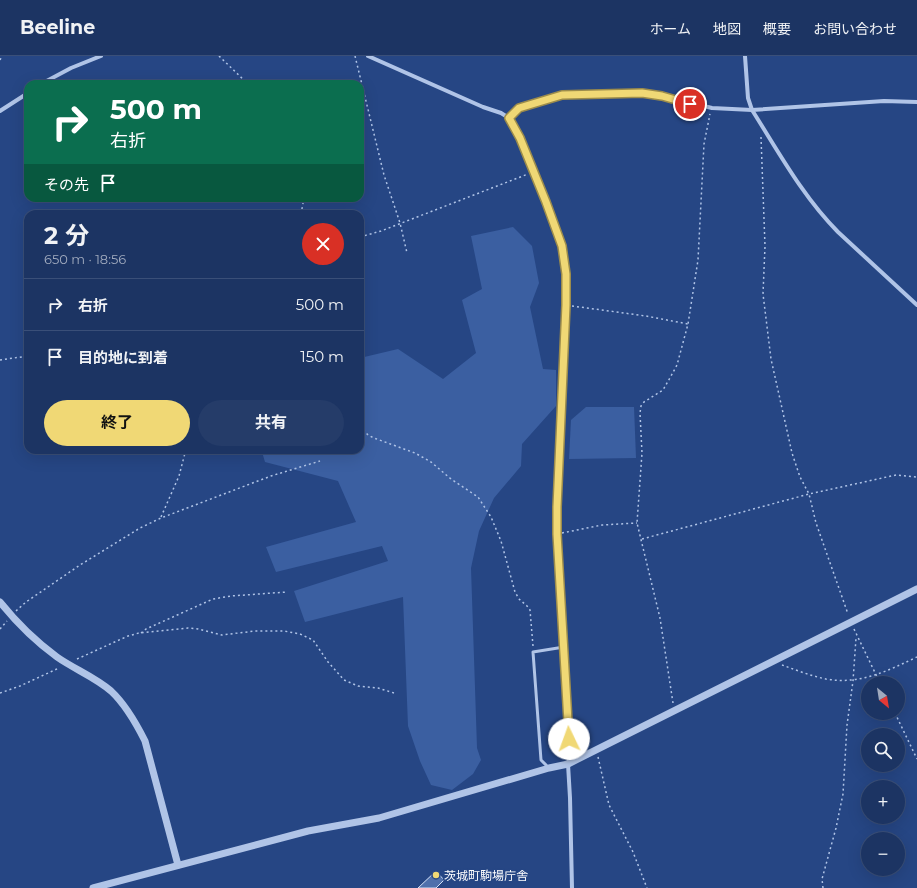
<!DOCTYPE html>
<html lang="ja">
<meta charset="utf-8">
<style>
body{margin:0;font-family:Montserrat,"Noto Sans JP",sans-serif;background:#253c69;color:#f1f3f6;height:100vh;display:flex;flex-direction:column;font-size:15px;white-space:nowrap}
*{box-sizing:border-box;margin:0}
p{font-size:13px;color:#a0aabe}
.icon{flex:none;width:22px;height:22px;fill:none;stroke:currentColor;stroke-width:2;stroke-linecap:round;stroke-linejoin:round}
.map{position:relative;flex:1;overflow:hidden}
.details{position:absolute;left:24px;top:154px;width:340px;height:244px;display:flex;flex-direction:column;background:#1c3463;border-radius:12px;box-shadow:0 4px 16px #0002,0 0 0 1px #3a4f78}
.details>*{flex:none}
.guide{position:absolute;left:24px;top:24px;width:340px;height:122px;border-radius:12px;box-shadow:0 4px 16px #0002,0 0 0 1px #3a4f78;background:#0b6e4f;color:#fff;overflow:hidden}
.needle{width:26px;rotate:150deg}
.buttons{position:absolute;left:861px;top:620px;display:grid;gap:8px}
.buttons a{display:grid;place-items:center;width:44px;height:44px;border-radius:50%;background:#1c3463;box-shadow:0 4px 16px #0002,0 0 0 1px #3a4f78;font-size:20px}
.pin{position:absolute;display:grid;place-items:center;width:34px;height:34px;color:#fff;margin:-17px;border:2px solid #fff;border-radius:50%;box-shadow:0 1px 4px #0007}
.me{position:absolute;width:44px;margin:-22px;rotate:357deg;stroke-linejoin:round;filter:drop-shadow(0 0 3px #0008)}
.turn{display:flex;align-items:center;gap:14px;height:84px;padding:0 20px;font-size:18px}
.turn .icon{width:52px;height:52px;stroke-width:2.5}
.turn b{display:block;font-size:28px;line-height:34px}
.then{display:flex;align-items:center;height:38px;padding:0 20px;background:#0003;gap:8px;font-size:15px}
.round{display:grid;place-items:center;flex:none;width:42px;height:42px;border-radius:21px;background:#253c69}
.summary{display:flex;align-items:center;justify-content:space-between;height:68px;padding:0 20px}
h1{font-size:24px;font-weight:700;line-height:30px}
.action{display:flex;gap:8px;margin-top:auto;padding:8px 20px}
.action a{flex:1;height:46px;border-radius:24px;background:#f0d875;color:#111;font-size:16px;font-weight:700;line-height:46px;text-align:center}
.action a+a{background:#253c69;color:#f1f3f6}
ul{padding:0;list-style:none}
li{display:flex;align-items:center;gap:12px;height:52px;padding:0 20px;border-top:1px solid #3a4f78}
li div{flex:1}
li b{display:block;font-size:15px}
li em{font-style:normal}
header{display:flex;align-items:center;gap:24px;box-sizing:border-box;height:56px;padding:0 20px;background:#1c3463;border-bottom:1px solid #3a4f78}
header strong{font-size:19px}
nav{display:flex;gap:22px;margin-inline-start:auto;font-size:14px}
.map>svg:first-child{display:block}
.green{fill:#3b5fa1}
.building{fill:#4f70ac;stroke:#d3e0f6}
.lines{fill:none;stroke-linecap:round;stroke-linejoin:round}
.path{stroke:#b0c4e7;stroke-width:1.5;stroke-dasharray:2 3;stroke-linecap:butt}
.service{stroke:#b0c4e7;stroke-width:3}
.minor{stroke:#b0c4e7;stroke-width:4}
.tertiary{stroke:#b0c4e7;stroke-width:7}
.route-casing{stroke:#9c8c4c;stroke-width:10}
.route{stroke:#f0d875;stroke-width:7}
.poi-dot{fill:#f0d875;stroke:#264684;stroke-width:1.5}
.labels{text-anchor:middle;dominant-baseline:central;stroke-width:3.5;stroke-linejoin:round;paint-order:stroke}
.poi-label{font-size:12px;fill:#fff;stroke:#264684;text-anchor:start}
</style>
<header>
<strong>Beeline</strong>
<nav><a>ホーム</a><a>地図</a><a>概要</a><a>お問い合わせ</a></nav>
</header>
<div class="map">
<svg width="917" height="832" viewBox="0 0 917 832">
<rect width="100%" height="100%" fill="#264684"/>
<!-- green -->
<g class="green">
<polygon points="513,171 532,190 539,227 530,251 543,313 556,314 556,350 522,388 521,410 494,442 479,475 471,512 477,692 481,704 473,718 452,734 431,729 420,705 408,670 403,541 305,566 294,535 388,505 382,490 276,516 266,491 356,466 338,425 265,406 262,396 265,394 360,394 360,302 398,293 443,323 476,297 462,244 482,233 471,180"/>
<polygon points="586,351 634,351 636,402 569,403 571,364"/>
</g>
<!-- building -->
<polygon class="building" points="436,815 444,824 436,832 418,832"/>
<g class="lines">
<!-- path -->
<g class="path">
<polyline points="219,0 248,28"/>
<polyline points="355,0 384,119 400,167 407,197"/>
<polyline points="0,4 2,0"/>
<polyline points="761,81 765,190 763,238 771,303 792,397 800,421 809,438 816,467 848,558"/>
<polyline points="301,158 304,142"/>
<polyline points="360,181 381,175 528,118"/>
<polyline points="572,250 646,260 688,268"/>
<polyline points="0,304 28,300"/>
<polyline points="360,370 368,379 374,382 415,397 431,406 451,423 478,441 491,461 501,485 515,536 519,543 527,550 530,554 533,590"/>
<polyline points="182,394 185,397"/>
<polyline points="161,461 179,420 185,397 187,394"/>
<polyline points="562,477 602,469 637,467"/>
<polyline points="642,483 809,438 896,419 917,421"/>
<polyline points="16,555 26,546 80,509 140,472 161,462 271,420 320,405"/>
<polyline points="0,573 7,565"/>
<polyline points="854,573 880,627"/>
<polyline points="141,577 146,573 213,543 231,540 287,536"/>
<polyline points="77,603 128,580 139,577 188,572 198,573 222,579 255,575 284,575 300,578 313,584 328,606 344,624 358,630 378,632 394,637"/>
<path d="M782,609C796,614 811,620 826,623C860,629 887,615 917,601"/>
<polyline points="0,637 20,630 59,612"/>
<polyline points="673,647 660,562 637,467 642,397 640,357 641,350 644,346 663,334 671,320 677,309 688,268 698,204 704,88 710,58"/>
<polyline points="895,657 917,703"/>
<polyline points="598,701 609,749 633,796 647,832"/>
<polyline points="823,832 822,823 836,772 843,738 847,669 853,625 856,582"/>
</g>
<!-- service -->
<polyline class="service" points="548,711 541,704 533,596 564,591"/>
<!-- minor -->
<g class="minor">
<polyline points="368,0 483,51 501,57 509,62 520,82 546,146 562,190 566,218 566,249 557,451 557,477 570,696 568,708 570,742 572,832"/>
<path d="M745,0L748,42L752,54C778,95 803,141 838,176L917,249"/>
<polyline points="41,28 71,12 101,0"/>
<polyline points="0,55 28,37"/>
<polyline points="509,62 519,52 548,43 562,39 576,38 642,37 662,40 712,52 752,54 884,45 917,46"/>
</g>
<!-- tertiary -->
<g class="tertiary">
<path d="M0,546C16,566 35,585 57,601C74,613 95,621 111,635C126,649 136,667 145,685L178,809"/>
<polyline points="93,832 308,775 379,762 549,712 568,708 917,533"/>
</g>
</g>
<g class="lines">
<!-- route casing -->
<g class="route-casing">
<polyline id="route" points="569,683 557,478 557,451 566,249 566,218 562,190 546,146 520,82 509,62 519,52 562,39 642,37 662,40 690,48"/>
</g>
<!-- route -->
<use href="#route" class="route"/>
</g>
<!-- markers -->
<circle class="poi-dot" cx="436" cy="819" r="4"/>
<g class="labels">
<!-- poi labels -->
<g class="poi-label">
<text x="444" y="819">茨城町駒場庁舎</text>
</g>
</g>
</svg>
<div class="buttons">
<a><svg class="needle" viewBox="-14 -14 28 28"><path d="M0-13l5 13h-10z" fill="#e53935"/><path d="M0 13l5-13h-10z" fill="#a0aabe"/></svg></a>
<a><svg class="icon" aria-label="search" viewBox="0 0 24 24"><circle cx="10" cy="10" r="6"/><path d="M15 15l6 6"/></svg></a>
<a>+</a>
<a>−</a>
</div>
<div class="pin" style="left:690px;top:48px;background:#d93025"><svg class="icon" aria-label="arrive" viewBox="0 0 24 24"><path d="M6 21V4h12l-3 4 3 4H6"/></svg></div>
<svg class="me" style="left:569px;top:683px" viewBox="-20 -20 40 40"><circle r="19" fill="#fff"/><path d="M0-13L10 11 0 6-10 11z" fill="#f0d875"/></svg>
<div class="guide">
<div class="turn"><svg class="icon" aria-label="right" viewBox="0 0 24 24"><path d="M7 20v-9h11M14 6l5 5-5 5"/></svg><div><b>500 m</b>右折</div></div>
<div class="then">その先<svg class="icon" aria-label="arrive" viewBox="0 0 24 24"><path d="M6 21V4h12l-3 4 3 4H6"/></svg></div>
</div>
<section class="details">
<div class="summary"><div><h1>2 分</h1><p>650 m · 18:56</p></div><a class="round" style="background:#d93025;color:#fff"><svg class="icon" aria-label="close" viewBox="0 0 24 24"><path d="M6 6l12 12M18 6L6 18"/></svg></a></div>
<ul>
<li><svg class="icon" aria-label="right" viewBox="0 0 24 24"><path d="M7 20v-9h11M14 6l5 5-5 5"/></svg><div><b>右折</b></div><em>500 m</em></li>
<li><svg class="icon" aria-label="arrive" viewBox="0 0 24 24"><path d="M6 21V4h12l-3 4 3 4H6"/></svg><div><b>目的地に到着</b></div><em>150 m</em></li>
</ul>
<div class="action"><a>終了</a><a>共有</a></div>
</section>
</div>
